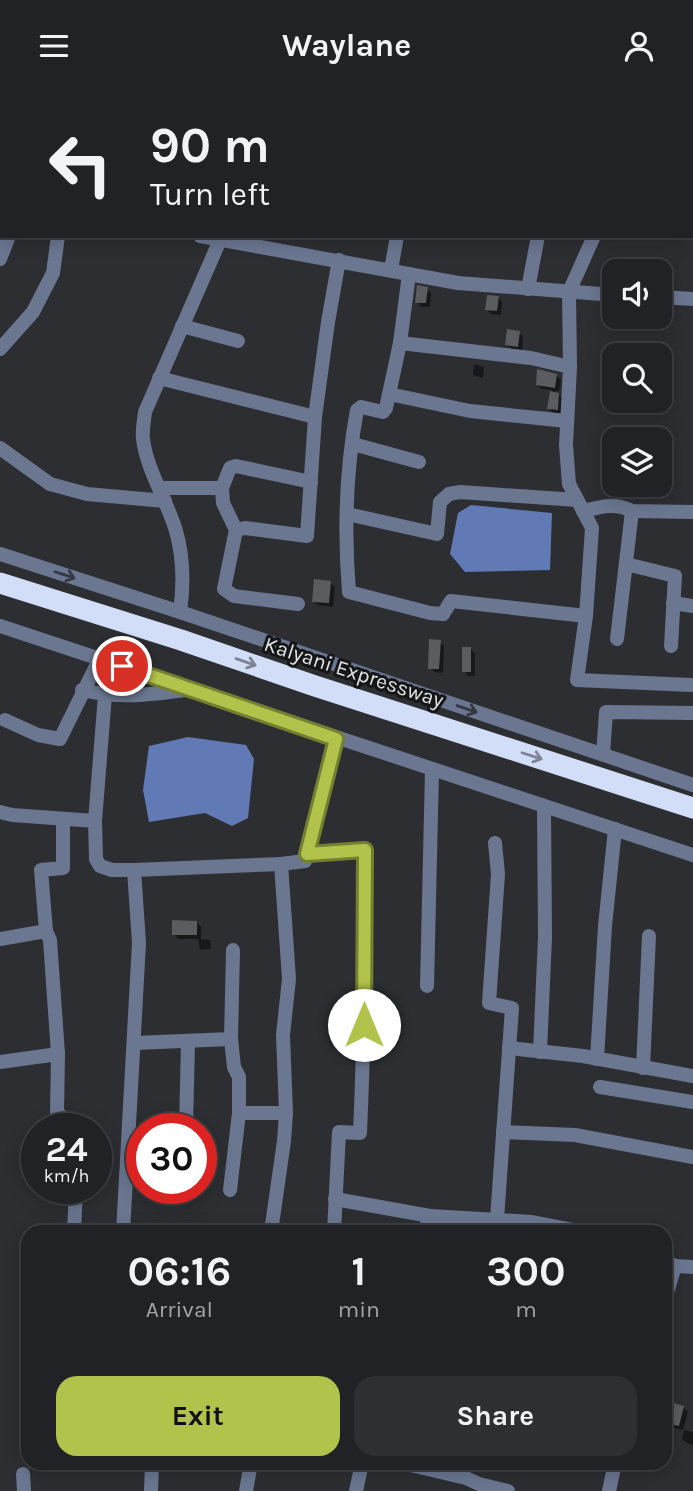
<!DOCTYPE html>
<style>
body{margin:0;font-family:Karla,sans-serif;background:#2d2f32;color:#f1f3f6;height:100vh;display:flex;flex-direction:column;font-size:26px;white-space:nowrap}
*{box-sizing:border-box;margin:0}
p{font-size:23px;color:#a2a4a7}
.icon{flex:none;width:38px;height:38px;fill:none;stroke:currentColor;stroke-width:2;stroke-linecap:round;stroke-linejoin:round}
.map{position:relative;flex:1;overflow:hidden}
.drawer{position:absolute;left:21px;top:1134px;width:651px;height:245px;display:flex;flex-direction:column;background:#212225;border-radius:21px;box-shadow:0 4px 18px #0003,0 0 0 2px #3e3f42}
.drawer>*{flex:none}
.hud{position:absolute;left:0px;top:0px;width:693px;height:147px;box-shadow:0 4px 18px #0003,0 0 0 2px #3e3f42;background:#212225;color:#f1f3f6;overflow:hidden}
.controls{position:absolute;left:602px;top:168px;display:grid;gap:14px}
.controls a{display:grid;place-items:center;width:70px;height:70px;border-radius:14px;background:#212225;box-shadow:0 4px 18px #0003,0 0 0 2px #3e3f42;font-size:35px}
.speed{position:absolute;left:21px;top:1022px;display:flex;gap:14px;font-size:35px;font-weight:700;text-align:center}
.speed>*{display:grid;place-content:center;width:91px;height:91px;border-radius:50%;background:#212225;box-shadow:0 4px 18px #0003,0 0 0 2px #3e3f42;line-height:1}
.speed small{font-size:18px;font-weight:400}
.speed .limit{border:10px solid #d22;background:#fff;color:#111}
.pin{position:absolute;display:grid;place-items:center;width:60px;height:60px;color:#fff;margin:-30px;border:4px solid #fff;border-radius:50%;box-shadow:0 2px 7px #0007}
.me{position:absolute;width:77px;margin:-38px;rotate:0deg;stroke-linejoin:round;filter:drop-shadow(0 0 5px #0008)}
.turn{display:flex;align-items:center;gap:24px;height:147px;padding:0 35px;font-size:32px}
.turn .icon{width:91px;height:91px;stroke-width:2.5}
.turn b{display:block;font-size:49px;line-height:60px}
.eta{display:flex;justify-content:space-evenly;align-items:center;height:119px;text-align:center}
.eta b{font-size:42px;font-weight:700;line-height:49px}
.primary-button{display:flex;gap:14px;margin-top:auto;padding:14px 35px}
.primary-button a{flex:1;height:80px;border-radius:21px;background:#b2c34c;color:#111;font-size:28px;font-weight:700;line-height:80px;text-align:center}
.primary-button a+a{background:#2d2f32;color:#f1f3f6}
header{display:flex;justify-content:space-between;align-items:center;height:91px;padding:0 35px;background:#212225;font-size:32px;font-weight:700}
.map>svg:first-child{display:block}
.water{fill:#617ab5}
.shadow{fill:#0007}
.building{fill:#5a5c5f}
.lines{fill:none;stroke-linecap:round;stroke-linejoin:round}
.minor{stroke:#6b7791;stroke-width:14}
.highway{stroke:#d2ddf8;stroke-width:21}
.oneway{stroke:#333842}
.oneway2{stroke:#7d8393}
.route-casing{stroke:#747f31;stroke-width:18}
.route{stroke:#b2c34c;stroke-width:12}
.labels{text-anchor:middle;dominant-baseline:central;stroke-width:6;stroke-linejoin:round;paint-order:stroke}
.street-label{font-size:21px;fill:#e1e2e4;stroke:#151617}
</style>
<header><svg class="icon" aria-label="menu" viewBox="0 0 24 24"><path d="M4 6h16M4 12h16M4 18h16"/></svg>Waylane<svg class="icon" aria-label="person" viewBox="0 0 24 24"><circle cx="12" cy="8" r="4"/><path d="M4 21q1-7 8-7t8 7"/></svg></header>
<div class="map">
<svg width="693" height="1400" viewBox="0 0 693 1400">
<rect width="100%" height="100%" fill="#2c2e31"/>
<!-- water -->
<g class="water">
<polygon points="471,414 552,422 550,479 465,481 450,463 458,422"/>
<polygon points="188,646 246,654 254,668 248,727 232,735 205,722 149,731 143,699 149,655"/>
</g>
<!-- shadow -->
<g class="shadow">
<rect x="584" y="0" width="17" height="2"/>
<rect x="691" y="26" width="2" height="18"/>
<polygon points="427,198 431,202 430,216 421,216 417,211"/>
<polygon points="498,206 502,211 501,224 491,223 487,218"/>
<polygon points="519,241 523,246 522,259 512,258 507,254"/>
<polygon points="474,273 484,276 483,287 473,284"/>
<polygon points="556,284 561,289 559,300 554,300 563,308 562,323 553,322 549,318 552,299 542,298 538,294"/>
<polygon points="330,492 335,496 333,516 318,514 313,510"/>
<polygon points="440,551 444,555 443,582 435,581 430,577"/>
<polygon points="471,558 475,563 475,585 468,585 464,580"/>
<polygon points="196,831 201,836 201,848 210,849 211,858 200,859 198,848 178,848 174,843"/>
<polygon points="683,1317 688,1321 683,1339 671,1336 666,1331"/>
<polygon points="684,1339 693,1341 693,1354 687,1352 682,1348"/>
<polygon points="625,1372 640,1372 638,1381 631,1379"/>
</g>
<!-- building -->
<g class="building">
<polygon points="417,194 428,196 426,212 415,212"/>
<polygon points="487,204 499,205 497,220 485,219"/>
<polygon points="507,238 520,240 518,256 505,254"/>
<polygon points="537,278 557,283 555,297 536,294"/>
<polygon points="550,300 559,302 558,319 547,318"/>
<polygon points="314,488 331,490 329,512 312,511"/>
<polygon points="429,548 441,549 439,578 428,578"/>
<rect x="462" y="556" width="9" height="25"/>
<polygon points="172,829 197,830 197,844 172,844"/>
<polygon points="670,1311 684,1315 679,1335 665,1332"/>
</g>
<g class="lines">
<!-- minor -->
<g class="minor">
<polyline points="141,0 145,2"/>
<polyline points="504,0 509,2"/>
<polyline points="270,2 270,0"/>
<polyline points="420,2 420,0"/>
<polyline points="646,2 652,0"/>
<polyline points="0,124 2,124"/>
<polyline points="200,145 458,192 614,204"/>
<polyline points="0,168 9,145"/>
<polyline points="391,179 397,145"/>
<path d="M409,183L400,252L386,317L383,321L361,316L357,319C346,378 344,440 349,501L430,522L443,523L451,510L586,525L592,437L569,393L566,354L570,276L569,201L594,145"/>
<polyline points="528,198 538,145"/>
<polyline points="660,206 693,208"/>
<polyline points="182,235 238,250"/>
<polyline points="400,252 531,267 570,276"/>
<polyline points="0,258 33,221 53,182 58,145"/>
<polyline points="159,287 315,326"/>
<polyline points="389,303 470,320 567,330"/>
<polyline points="353,353 419,371"/>
<polyline points="0,357 50,393 87,403 165,410"/>
<polyline points="160,397 222,397 223,412 236,439 245,437 307,445 315,326 328,231 339,169"/>
<polyline points="222,397 230,377 236,375 311,391"/>
<path d="M583,420C600,416 615,411 632,420L693,421"/>
<polyline points="347,423 437,443 440,411 449,403 460,401 577,409"/>
<polyline points="236,439 224,498 234,505 298,513"/>
<polyline points="0,463 180,521 693,694"/>
<polyline points="626,473 675,485 671,555"/>
<polyline points="673,512 693,515"/>
<path d="M180,521C184,493 184,468 176,440C167,409 147,380 143,348C142,339 144,330 145,321L220,149"/>
<polyline points="586,525 577,589 691,594"/>
<polyline points="0,535 693,764"/>
<polyline points="617,548 632,420"/>
<path d="M82,599C121,608 146,604 185,599"/>
<polyline points="5,629 38,644 60,648 100,567"/>
<polyline points="603,663 606,621 693,622"/>
<polyline points="0,721 12,724 95,730 96,768 100,775 112,779 134,779 139,852 123,1141"/>
<polyline points="95,730 105,604"/>
<polyline points="495,752 498,783 489,912 512,917 497,1128"/>
<polyline points="134,779 281,773"/>
<polyline points="0,848 46,840"/>
<polyline points="427,895 432,679"/>
<polyline points="134,952 231,948 233,859"/>
<polyline points="509,957 583,965 693,985"/>
<polyline points="540,961 545,846 544,716"/>
<polyline points="58,963 50,849 46,840 41,779 63,777 63,728"/>
<polyline points="597,968 605,835 615,738"/>
<polyline points="0,971 58,963 57,1022 79,1038"/>
<polyline points="643,977 649,845"/>
<polyline points="600,996 693,1011"/>
<polyline points="239,1022 286,1022 284,1050 271,1141"/>
<polyline points="286,1022 283,944 289,888 281,773 305,770 307,763"/>
<polyline points="186,1038 188,950"/>
<polyline points="503,1041 575,1044 693,1066"/>
<polyline points="230,1099 239,1022 239,986 234,976 231,948"/>
<polyline points="335,1108 430,1125 532,1131 584,1141"/>
<polyline points="74,1141 76,1097"/>
<path d="M334,1141L339,1041L360,1042C364,947 366,853 365,759L307,763L336,648"/>
<polyline points="424,1141 430,1125"/>
<polyline points="665,1170 675,1175 693,1176"/>
<polyline points="665,1208 675,1175"/>
<polyline points="402,1372 466,1387 479,1393 508,1400"/>
<polyline points="23,1383 24,1400"/>
<polyline points="151,1400 152,1372"/>
<polyline points="246,1400 251,1372"/>
<polyline points="356,1400 362,1372"/>
<polyline points="609,1400 615,1372"/>
</g>
<!-- highway -->
<polyline class="highway" points="0,492 181,549 315,595 693,717"/>
</g>
<!-- one-way arrows -->
<defs><path id="oneway-shaft" d="M-6 0H5M1.5-3L5.5 0L1.5 3" fill="none" stroke-width="1.6" stroke-linecap="round" stroke-linejoin="round" transform="scale(1.75)"/></defs>
<g class="oneway">
<use href="#oneway-shaft" transform="translate(65 484) rotate(18)"/>
<use href="#oneway-shaft" transform="translate(467 618) rotate(19)"/>
</g>
<g class="oneway2">
<use href="#oneway-shaft" transform="translate(246 571) rotate(19)"/>
<use href="#oneway-shaft" transform="translate(532 665) rotate(18)"/>
</g>
<g class="lines">
<!-- route casing -->
<g class="route-casing">
<polyline id="route" points="122,575 336,648 307,763 365,759 364,934"/>
</g>
<!-- route -->
<use href="#route" class="route"/>
</g>
<g class="labels">
<!-- street labels -->
<g class="street-label">
<text transform="translate(354 581) rotate(18)">Kalyani Expressway</text>
</g>
</g>
</svg>
<div class="controls">
<a><svg class="icon" aria-label="sound" viewBox="0 0 24 24"><path d="M4 9h4l5-4v14l-5-4H4zM17 9q2 3 0 6"/></svg></a>
<a><svg class="icon" aria-label="search" viewBox="0 0 24 24"><circle cx="10" cy="10" r="6"/><path d="M15 15l6 6"/></svg></a>
<a><svg class="icon" aria-label="layers" viewBox="0 0 24 24"><path d="M12 4l9 5-9 5-9-5zM3 14l9 5 9-5"/></svg></a>
</div>
<div class="speed"><div>24<small>km/h</small></div><div class="limit">30</div></div>
<div class="pin" style="left:122px;top:575px;background:#d93025"><svg class="icon" aria-label="arrive" viewBox="0 0 24 24"><path d="M6 21V4h12l-3 4 3 4H6"/></svg></div>
<svg class="me" style="left:364px;top:934px" viewBox="-20 -20 40 40"><circle r="19" fill="#fff"/><path d="M0-13L10 11 0 6-10 11z" fill="#b2c34c"/></svg>
<div class="hud">
<div class="turn"><svg class="icon" aria-label="left" viewBox="0 0 24 24"><path d="M17 20v-9H6M10 6l-5 5 5 5"/></svg><div><b>90 m</b>Turn left</div></div>
</div>
<section class="drawer">
<div class="eta">
<div><b>06:16</b><p>Arrival</p></div>
<div><b>1</b><p>min</p></div>
<div><b>300</b><p>m</p></div>
</div>
<div class="primary-button"><a>Exit</a><a>Share</a></div>
</section>
</div>
